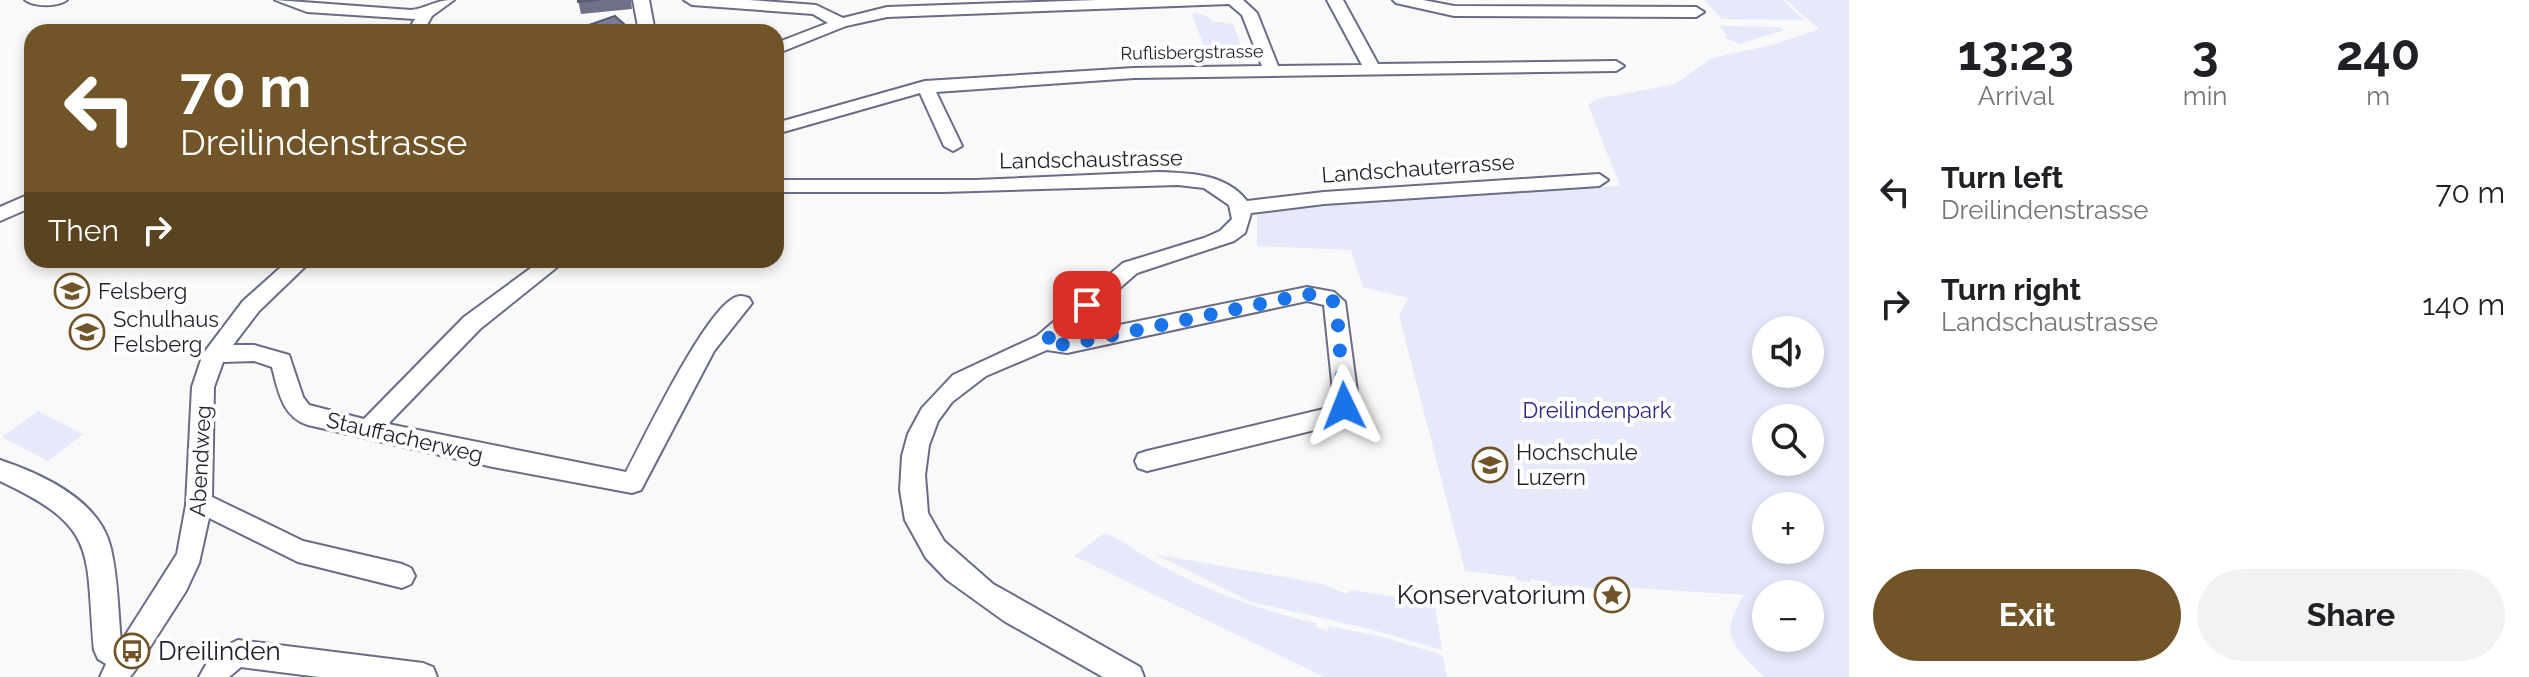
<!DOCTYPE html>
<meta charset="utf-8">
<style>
body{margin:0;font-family:Raleway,sans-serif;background:#f2f2f2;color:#202124;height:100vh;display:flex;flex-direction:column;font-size:30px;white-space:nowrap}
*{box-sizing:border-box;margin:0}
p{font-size:26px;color:#757577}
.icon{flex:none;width:44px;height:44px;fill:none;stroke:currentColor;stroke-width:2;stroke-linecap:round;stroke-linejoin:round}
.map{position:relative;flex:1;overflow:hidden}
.panel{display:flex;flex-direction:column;background:#fff;width:680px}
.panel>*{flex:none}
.guide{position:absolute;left:24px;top:24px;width:760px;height:244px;border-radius:24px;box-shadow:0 4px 12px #0003;background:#715528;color:#fff;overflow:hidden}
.buttons{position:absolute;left:1752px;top:316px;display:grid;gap:16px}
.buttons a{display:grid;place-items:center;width:72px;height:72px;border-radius:50%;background:#fff;box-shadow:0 4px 12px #0003;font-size:40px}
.pin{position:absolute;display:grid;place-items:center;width:68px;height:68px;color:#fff;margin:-34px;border-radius:16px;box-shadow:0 4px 12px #0006}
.me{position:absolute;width:88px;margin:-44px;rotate:358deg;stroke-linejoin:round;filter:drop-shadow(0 0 6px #0008)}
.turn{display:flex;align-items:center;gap:28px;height:168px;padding:0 24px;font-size:36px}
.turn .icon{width:104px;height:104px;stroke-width:2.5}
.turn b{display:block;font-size:56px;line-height:68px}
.then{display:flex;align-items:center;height:76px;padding:0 24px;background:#0003;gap:16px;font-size:30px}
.eta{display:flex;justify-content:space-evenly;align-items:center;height:136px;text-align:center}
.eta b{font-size:48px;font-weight:700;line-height:56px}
.primary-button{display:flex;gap:16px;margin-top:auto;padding:16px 24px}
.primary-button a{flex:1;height:92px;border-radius:48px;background:#715528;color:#fff;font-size:32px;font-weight:700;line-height:92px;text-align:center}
.primary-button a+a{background:#f2f2f2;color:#202124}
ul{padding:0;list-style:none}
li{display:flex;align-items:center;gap:24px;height:112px;padding:0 24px}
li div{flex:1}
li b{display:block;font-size:30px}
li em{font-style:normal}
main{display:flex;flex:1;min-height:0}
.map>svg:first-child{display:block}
.green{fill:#e6e9fa;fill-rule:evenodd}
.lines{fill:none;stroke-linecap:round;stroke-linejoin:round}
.minor-casing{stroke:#686c86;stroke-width:4}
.minor{fill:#fff;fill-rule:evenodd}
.wall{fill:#6e7188}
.building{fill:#80839e;stroke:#5a5c6f;stroke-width:2}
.route{stroke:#1a73e8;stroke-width:14;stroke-dasharray:0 25.2}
.labels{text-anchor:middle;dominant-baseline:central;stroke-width:8;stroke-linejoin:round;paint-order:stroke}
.far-street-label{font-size:18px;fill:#1f202b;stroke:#fff}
.street-label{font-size:22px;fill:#1f202b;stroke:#fff}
.poi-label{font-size:22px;fill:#1f202b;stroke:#fff;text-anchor:start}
.park-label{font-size:22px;fill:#2e2685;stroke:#fff}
.near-poi-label{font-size:26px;fill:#1f202b;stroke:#fff;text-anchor:end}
</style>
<main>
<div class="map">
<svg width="1849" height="677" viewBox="0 0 1849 677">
<rect width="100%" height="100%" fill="#f9f9f9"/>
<!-- green -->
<g class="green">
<polygon points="1704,0 1783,0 1804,20 1722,19"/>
<path d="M1786,0H1849V677H1764C1732,644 1718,637 1744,595L1619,587L1620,596L1610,599L1597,589L1565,585V588L1552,586L1551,583L1530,579V582L1516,580V577L1465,571L1399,316L1408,298L1363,287L1351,250L1257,246V209L1321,203L1620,186L1588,105L1596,99L1675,84L1712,58L1776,44L1819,29ZM1766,330H1810V374H1766ZM1766,418H1810V462H1766ZM1766,506H1810V550H1766ZM1766,594H1810V638H1766Z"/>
<polygon points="1194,13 1207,16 1212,21 1233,24 1245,55 1208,56 1192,15"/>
<polygon points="1719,26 1780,27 1785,30 1739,44 1725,38 1727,35"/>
<polygon points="38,411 83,434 48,461 2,437"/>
<path d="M1105,533C1124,540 1139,554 1158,564C1210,592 1258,610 1316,623L1317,628L1328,631V626L1379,636L1436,653L1443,657L1447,677H1324L1074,556Z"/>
<polygon points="1155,554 1323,584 1346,594 1352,590 1420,601 1434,600 1442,650 1370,629 1251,602"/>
</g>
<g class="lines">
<!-- minor casing -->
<g class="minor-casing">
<g id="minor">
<path d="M25,0H67C58,7 34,7 25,0Z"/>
<path d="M275,0L411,10C429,8 433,0 454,0L432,16L423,32H407L415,19L307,12Z"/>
<polygon points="633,0 649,0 655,32 639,32"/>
<polygon points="684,0 749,0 816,5 843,18 887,7 1096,0 1243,0 1257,13 1278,66 1362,65 1327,0 1343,0 1378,64 1616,61 1624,66 1616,71 1134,78 936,92 962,146 953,151 944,146 920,93 776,134 776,123 925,81 1134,68 1262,66 1242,15 1229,4 887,17 846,26 776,54 776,43 828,23 813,14 692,5"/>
<polygon points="1393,0 1423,0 1454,6 1696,7 1704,12 1696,17 1454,16 1396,3"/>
<path d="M1159,172C1191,173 1226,174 1247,201L1324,192L1599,174L1608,180L1599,186L1324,204L1251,213L1245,233L1234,241L1137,273L1065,336L1307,287L1334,292L1345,302L1358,399L1352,412L1339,424L1147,471L1138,468L1135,461L1138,454L1147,451L1324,409L1334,401L1324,305L1307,301L1067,353L1047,350L986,376L952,402L938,421L929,445L925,475L928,513L944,541L993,584L1140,667L1144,677H1103L1004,621L947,580L926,558L905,520L900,490L902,456L908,434L922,408L953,375L1037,336L1123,263L1204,238L1220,231L1232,219L1229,205L1204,188L1178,185L943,192H776V180H976Z"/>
<polygon points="32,193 32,207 0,221 0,207"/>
<path d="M289,260H312L259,311L233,345H254L289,355L303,397L309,405L364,419L464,317L542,260H566L480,329L388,424L626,472C644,438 706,308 736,297C742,295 743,296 749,298L752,303L714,351L641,490L632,493L493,467L308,425C282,417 278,390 272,367L254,361L223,362L214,387L212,497L303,541L402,564L411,568L415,576L411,584L402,588L298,562L209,518L199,563L186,591L136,669L130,677H100L106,664L98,659L94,650C85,550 100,528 0,481V460C42,474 101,501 111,549C118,579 118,611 121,642L177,554L186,505L192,387L203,354L243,301Z"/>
<polygon points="238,640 423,663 433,667 437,677 319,677 241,667 229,677 199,677 213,652"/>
</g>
</g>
<!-- minor -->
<use href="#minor" class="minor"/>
</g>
<!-- wall -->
<polygon class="wall" points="578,0 631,0 632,9 581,14"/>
<!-- building -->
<g class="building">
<polygon points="578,0 599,0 578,2"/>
<polygon points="615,16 633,32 574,32 572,31"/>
</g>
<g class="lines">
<!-- route -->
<polyline class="route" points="1087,305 1044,342 1067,345 1307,294 1327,297 1334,302 1337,312 1344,406"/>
</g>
<!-- icons -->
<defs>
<g id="school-ring" transform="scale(1.8)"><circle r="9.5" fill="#fff" stroke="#715528" stroke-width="1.5"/><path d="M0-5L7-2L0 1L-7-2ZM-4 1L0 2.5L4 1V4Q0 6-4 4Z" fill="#715528"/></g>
<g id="university-ring" transform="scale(1.8)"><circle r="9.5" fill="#fff" stroke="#715528" stroke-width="1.5"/><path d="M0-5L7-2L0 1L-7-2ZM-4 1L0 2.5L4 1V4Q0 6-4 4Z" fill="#715528"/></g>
<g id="sight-ring" transform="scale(1.8)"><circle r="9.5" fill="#fff" stroke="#715528" stroke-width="1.5"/><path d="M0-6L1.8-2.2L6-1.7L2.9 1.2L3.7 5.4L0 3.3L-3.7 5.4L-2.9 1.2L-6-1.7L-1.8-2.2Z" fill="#715528"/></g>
<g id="bus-ring" transform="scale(1.8)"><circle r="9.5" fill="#fff" stroke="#715528" stroke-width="1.5"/><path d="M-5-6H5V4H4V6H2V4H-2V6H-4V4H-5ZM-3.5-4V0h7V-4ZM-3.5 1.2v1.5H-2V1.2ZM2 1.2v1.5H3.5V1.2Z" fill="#715528"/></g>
</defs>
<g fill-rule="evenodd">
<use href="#school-ring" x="72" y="291"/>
<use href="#school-ring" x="87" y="332"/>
<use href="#university-ring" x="1490" y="465"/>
<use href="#sight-ring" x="1612" y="595"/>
<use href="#bus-ring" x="132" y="651"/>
</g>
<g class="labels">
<!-- far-street labels -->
<g class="far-street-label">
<text transform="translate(1192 52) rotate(-1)">Ruflisbergstrasse</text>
</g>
<!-- street labels -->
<g class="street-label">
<text transform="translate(1091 159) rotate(-1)">Landschaustrasse</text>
<text transform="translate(1418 168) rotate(-4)">Landschauterrasse</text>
<text transform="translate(405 437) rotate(13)">Stauffacherweg</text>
<text transform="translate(200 461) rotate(-87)">Abendweg</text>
</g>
<!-- poi labels -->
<g class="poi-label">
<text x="98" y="291">Felsberg</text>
<text x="113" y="319">Schulhaus<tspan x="113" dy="25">Felsberg</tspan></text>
<text x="1516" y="452">Hochschule<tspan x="1516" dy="25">Luzern</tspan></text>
</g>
<!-- park labels -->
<g class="park-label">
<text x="1597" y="410">Dreilindenpark</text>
</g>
<!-- near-poi labels -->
<g class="near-poi-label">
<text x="1586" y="595">Konservatorium</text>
<text x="158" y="651" text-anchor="start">Dreilinden</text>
</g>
</g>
</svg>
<div class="buttons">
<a><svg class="icon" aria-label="sound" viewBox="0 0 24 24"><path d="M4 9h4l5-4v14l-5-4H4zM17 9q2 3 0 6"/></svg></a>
<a><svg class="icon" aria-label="search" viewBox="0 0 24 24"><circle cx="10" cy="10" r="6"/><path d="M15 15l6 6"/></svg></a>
<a>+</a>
<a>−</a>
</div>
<div class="pin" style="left:1087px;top:305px;background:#d93025"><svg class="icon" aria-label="arrive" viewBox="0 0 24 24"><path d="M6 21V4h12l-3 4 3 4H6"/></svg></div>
<svg class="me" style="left:1344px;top:406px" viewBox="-20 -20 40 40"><path d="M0-17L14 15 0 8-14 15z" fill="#1a73e8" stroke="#fff" stroke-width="4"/></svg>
<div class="guide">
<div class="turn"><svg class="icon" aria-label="left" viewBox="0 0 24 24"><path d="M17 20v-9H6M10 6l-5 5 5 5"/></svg><div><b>70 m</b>Dreilindenstrasse</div></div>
<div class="then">Then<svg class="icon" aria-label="right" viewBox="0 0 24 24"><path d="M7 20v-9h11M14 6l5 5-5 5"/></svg></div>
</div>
</div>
<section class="panel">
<div class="eta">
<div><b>13:23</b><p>Arrival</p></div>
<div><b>3</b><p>min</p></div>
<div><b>240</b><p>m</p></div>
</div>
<ul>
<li><svg class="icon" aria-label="left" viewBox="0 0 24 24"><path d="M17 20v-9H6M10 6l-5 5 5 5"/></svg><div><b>Turn left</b><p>Dreilindenstrasse</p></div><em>70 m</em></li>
<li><svg class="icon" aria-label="right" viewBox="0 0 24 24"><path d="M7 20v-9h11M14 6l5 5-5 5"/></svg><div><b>Turn right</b><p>Landschaustrasse</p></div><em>140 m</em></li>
</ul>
<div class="primary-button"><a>Exit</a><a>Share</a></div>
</section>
</main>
